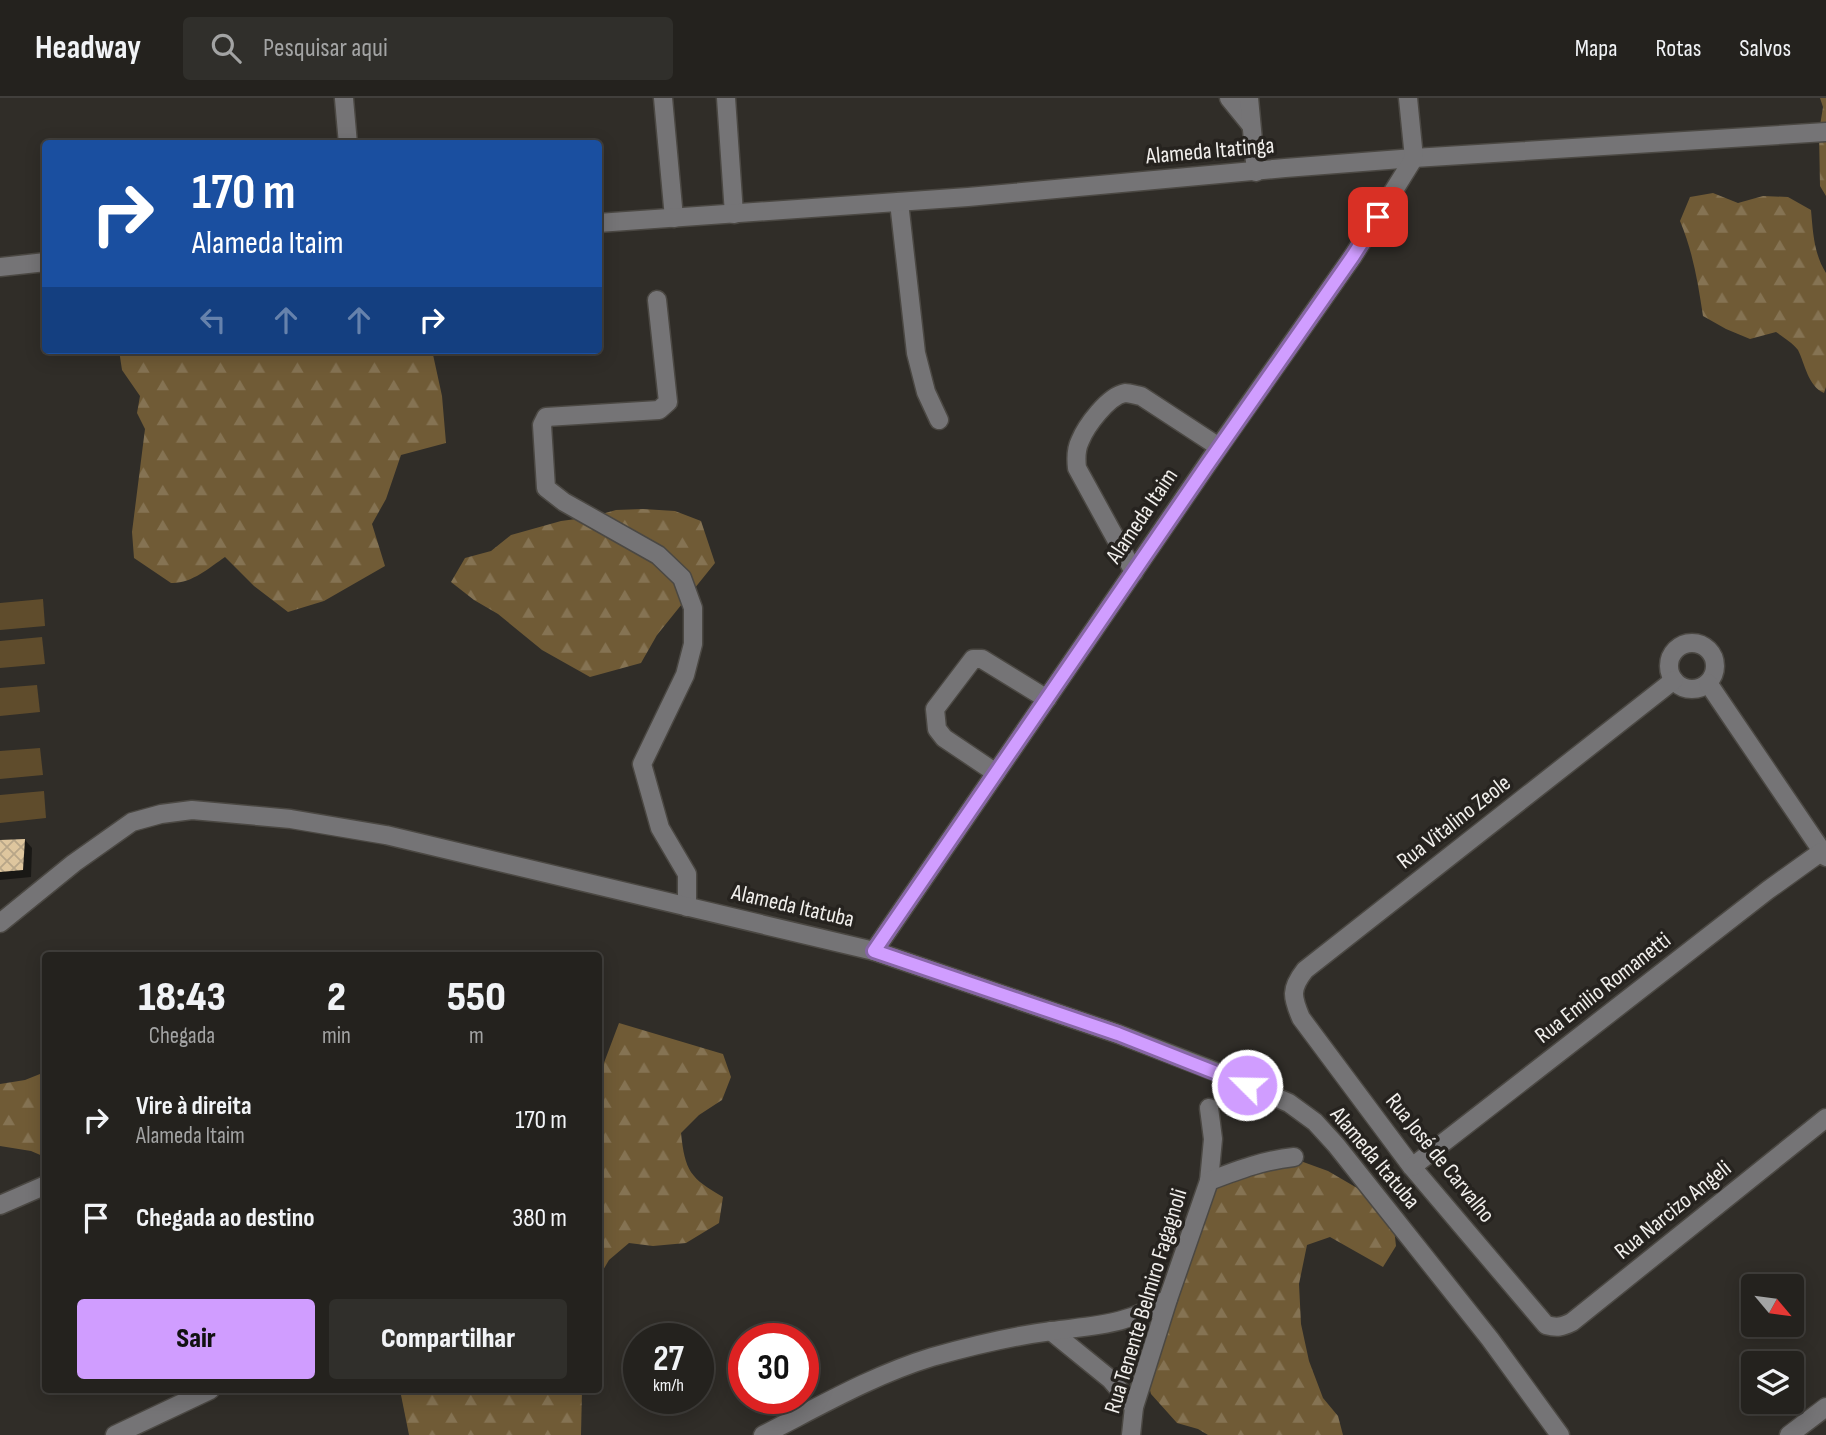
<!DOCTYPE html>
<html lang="pt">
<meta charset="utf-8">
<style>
body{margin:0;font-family:"Sofia Sans Condensed",sans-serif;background:#302f2b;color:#f1f3f6;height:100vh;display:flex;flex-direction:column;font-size:26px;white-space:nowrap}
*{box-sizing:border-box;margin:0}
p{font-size:23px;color:#a3a4a4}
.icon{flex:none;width:38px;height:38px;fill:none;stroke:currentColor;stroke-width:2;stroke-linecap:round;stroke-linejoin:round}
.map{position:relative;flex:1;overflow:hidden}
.details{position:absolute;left:42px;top:854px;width:560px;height:441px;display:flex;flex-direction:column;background:#24221e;border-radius:7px;box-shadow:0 4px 18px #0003,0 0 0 2px #413f3c}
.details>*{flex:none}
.guide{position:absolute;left:42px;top:42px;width:560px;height:214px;border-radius:7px;box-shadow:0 4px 18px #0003,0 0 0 2px #413f3c;background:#1a4fa0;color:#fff;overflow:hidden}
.needle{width:46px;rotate:119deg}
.controls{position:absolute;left:1741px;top:1176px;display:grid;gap:14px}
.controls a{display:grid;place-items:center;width:63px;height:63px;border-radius:7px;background:#24221e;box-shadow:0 4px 18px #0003,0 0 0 2px #413f3c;font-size:35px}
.speed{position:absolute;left:623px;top:1225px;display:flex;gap:14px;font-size:35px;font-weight:700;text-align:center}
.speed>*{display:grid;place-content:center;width:91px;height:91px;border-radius:50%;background:#24221e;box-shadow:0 4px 18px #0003,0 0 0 2px #413f3c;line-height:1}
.speed small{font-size:18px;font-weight:400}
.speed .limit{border:10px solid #d22;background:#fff;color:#111}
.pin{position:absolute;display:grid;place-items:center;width:60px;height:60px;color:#fff;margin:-30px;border-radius:14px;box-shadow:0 4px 10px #0006}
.me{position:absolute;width:77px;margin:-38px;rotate:293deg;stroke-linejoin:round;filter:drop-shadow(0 0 5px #0008)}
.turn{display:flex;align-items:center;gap:24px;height:147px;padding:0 35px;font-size:32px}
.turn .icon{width:91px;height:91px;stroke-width:2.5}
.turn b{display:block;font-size:49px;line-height:60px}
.lanes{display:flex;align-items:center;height:66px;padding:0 35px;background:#0003;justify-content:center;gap:35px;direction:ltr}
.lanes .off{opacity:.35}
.eta{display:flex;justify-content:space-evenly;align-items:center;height:119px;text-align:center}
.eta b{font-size:42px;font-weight:800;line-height:49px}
.action{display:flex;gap:14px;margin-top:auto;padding:14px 35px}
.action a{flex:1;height:80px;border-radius:7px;background:#d09dff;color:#111;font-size:28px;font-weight:800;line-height:80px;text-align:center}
.action a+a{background:#302f2b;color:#f1f3f6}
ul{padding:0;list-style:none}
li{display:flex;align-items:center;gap:21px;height:98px;padding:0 35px}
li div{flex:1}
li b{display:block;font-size:26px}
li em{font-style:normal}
header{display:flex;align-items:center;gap:42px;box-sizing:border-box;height:98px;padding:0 35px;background:#24221e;border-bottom:2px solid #413f3c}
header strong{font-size:33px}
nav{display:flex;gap:38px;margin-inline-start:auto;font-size:24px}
.search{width:490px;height:63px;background:#302f2b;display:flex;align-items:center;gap:18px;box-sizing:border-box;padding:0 24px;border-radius:7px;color:#a3a4a4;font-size:26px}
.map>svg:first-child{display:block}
.grass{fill:#5f4c2c}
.forest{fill:url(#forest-firs)}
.shadow{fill:#0007}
.building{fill:url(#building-cross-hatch)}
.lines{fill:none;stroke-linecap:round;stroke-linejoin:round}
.minor-casing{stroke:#4b4843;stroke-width:21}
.minor{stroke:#757476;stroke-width:18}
.route-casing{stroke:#8766a6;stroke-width:18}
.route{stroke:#d09dff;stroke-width:12}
.labels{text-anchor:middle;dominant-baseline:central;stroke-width:7;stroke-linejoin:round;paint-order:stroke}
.street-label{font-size:23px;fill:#f1efec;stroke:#26231f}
</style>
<header>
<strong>Headway</strong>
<div class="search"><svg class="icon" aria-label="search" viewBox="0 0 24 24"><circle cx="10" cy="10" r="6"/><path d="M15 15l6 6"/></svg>Pesquisar aqui</div>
<nav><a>Mapa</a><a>Rotas</a><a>Salvos</a></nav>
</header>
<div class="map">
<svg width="1826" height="1337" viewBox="0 0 1826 1337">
<defs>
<pattern id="forest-firs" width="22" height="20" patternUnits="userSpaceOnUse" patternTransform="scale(1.75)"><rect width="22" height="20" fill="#705b36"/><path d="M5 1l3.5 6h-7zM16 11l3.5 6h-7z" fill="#857353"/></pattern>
<pattern id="building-cross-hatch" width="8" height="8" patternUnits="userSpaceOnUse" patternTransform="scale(1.75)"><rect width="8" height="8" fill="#dec69e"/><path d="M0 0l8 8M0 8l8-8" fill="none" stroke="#b8a688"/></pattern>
</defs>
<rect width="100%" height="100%" fill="#302d28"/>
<!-- grass -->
<g class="grass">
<polygon points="43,501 45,528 0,532 0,505"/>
<polygon points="42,539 45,566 0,570 0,543"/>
<polygon points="37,587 40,614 0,618 0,590"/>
<polygon points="40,650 43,677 0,681 0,653"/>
<polygon points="44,693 46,720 0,725 0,697"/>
</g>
<!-- forest -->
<g class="forest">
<polygon points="1820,0 1826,0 1826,98 1820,88 1819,34 1823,9"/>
<path d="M1713,95L1738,105L1763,98L1788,99L1811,112C1813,135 1814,156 1826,175V289L1824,295C1808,288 1805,266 1798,252C1793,245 1783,239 1776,234L1750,241L1726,231L1703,218C1698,185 1693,154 1680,123L1690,99Z"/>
<path d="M119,252H432L442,298L446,345L401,357L386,401L372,426L385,468L324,503L288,514L254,488L225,459C209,470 191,486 171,485L134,460L132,434L145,331L137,315L140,298L122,272Z"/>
<polygon points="643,411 675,413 701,423 715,465 657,537 641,565 590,579 542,552 498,516 474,502 451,484 465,460 491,453 511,437 561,423 591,419 616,412"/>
<path d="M619,925L723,956L731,979L722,1002L699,1017L681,1035C685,1073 690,1080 723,1099L719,1125L686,1145L653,1148L629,1145L609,1162L599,1179V978Z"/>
<polygon points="45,974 45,1059 31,1053 0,1048 0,986 25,982"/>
<polygon points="1284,1057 1328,1073 1376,1101 1393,1121 1396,1148 1383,1169 1330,1139 1307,1147 1299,1186 1301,1226 1309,1263 1323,1300 1338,1318 1343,1337 1208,1337 1198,1331 1177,1325 1151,1296 1144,1270 1205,1104 1221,1083"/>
<polygon points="400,1292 582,1292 581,1337 409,1337"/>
</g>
<!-- shadow -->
<polygon class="shadow" points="25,742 32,750 31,779 0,782 0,744"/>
<!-- building -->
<polygon class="building" points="25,741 23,772 0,774 0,742"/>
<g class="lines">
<!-- minor casing -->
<g class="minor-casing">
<g id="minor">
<polyline points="663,0 674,120"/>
<polyline points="726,0 734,116"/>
<polyline points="1229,0 1251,27"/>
<polyline points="1249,0 1256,74"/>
<polyline points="344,1 348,46"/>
<polyline points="899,104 916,255 926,294 939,322"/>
<polyline points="598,125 968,99 1285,70 1414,60 1826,34"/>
<polyline points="0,169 46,164"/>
<polyline points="657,202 668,304 659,312 546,319 542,327 546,390 564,404 658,457 682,480 693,510 693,546 685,577 642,666 660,730 687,776 687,809"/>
<path d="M1134,474L1077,370C1076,361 1076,351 1080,343C1086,328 1108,298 1125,295C1129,295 1136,297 1141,298L1219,349"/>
<circle cx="1692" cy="568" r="23"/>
<path d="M1674,582L1305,872C1290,891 1292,899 1301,920L1412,1069L1546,1227C1557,1230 1562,1229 1572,1224L1826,1020"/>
<polyline points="1708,585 1826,759"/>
<polyline points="996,675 944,640 937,631 935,611 973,561 982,561 1047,601"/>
<polyline points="0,825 74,765 132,724 161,716 192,712 291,721 386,737 874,853 1118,936 1227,978 1289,1005 1315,1024 1336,1047 1490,1241 1560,1337"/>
<polyline points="874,853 1219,349 1353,158 1414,60 1408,0"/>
<polyline points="1209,1010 1213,1041 1209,1083"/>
<polyline points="1412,1069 1768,792 1821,754 1826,754"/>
<polyline points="0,1107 46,1087"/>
<polyline points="1051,1233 1110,1281 1134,1309"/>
<polyline points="115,1337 210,1292"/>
<path d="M763,1337C818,1309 873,1277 932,1259C971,1248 1012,1238 1052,1233C1097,1227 1128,1227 1168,1201"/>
<path d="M1131,1337L1134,1309L1168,1201L1209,1083C1238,1072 1264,1062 1294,1059"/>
<polyline points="1789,1337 1826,1309"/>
</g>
</g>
<!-- minor -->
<use href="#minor" class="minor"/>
</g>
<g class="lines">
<!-- route casing -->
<g class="route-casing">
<polyline id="route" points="1247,987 1118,936 874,853 1205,370 1353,158 1378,119"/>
</g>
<!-- route -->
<use href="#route" class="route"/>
</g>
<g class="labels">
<!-- street labels -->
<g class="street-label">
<text transform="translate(1210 53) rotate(-5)">Alameda Itatinga</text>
<text transform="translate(1142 418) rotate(-56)">Alameda Itaim</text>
<text transform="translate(1454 724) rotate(-38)">Rua Vitalino Zeole</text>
<text transform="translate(793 808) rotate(13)">Alameda Itatuba</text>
<text transform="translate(1603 890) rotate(-38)">Rua Emilio Romanetti</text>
<text transform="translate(1375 1060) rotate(50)">Alameda Itatuba</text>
<text transform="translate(1440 1060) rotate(51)">Rua José de Carvalho</text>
<text transform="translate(1673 1112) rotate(-39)">Rua Narcizo Angeli</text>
<text transform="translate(1146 1203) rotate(-73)">Rua Tenente Belmiro Fagagnoli</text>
</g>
</g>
</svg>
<div class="controls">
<a><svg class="needle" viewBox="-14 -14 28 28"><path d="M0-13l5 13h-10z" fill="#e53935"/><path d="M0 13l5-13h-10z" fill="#a3a4a4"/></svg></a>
<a><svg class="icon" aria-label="layers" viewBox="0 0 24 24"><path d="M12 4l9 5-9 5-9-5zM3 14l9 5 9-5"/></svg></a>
</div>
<div class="speed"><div>27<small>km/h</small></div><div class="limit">30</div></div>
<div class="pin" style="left:1378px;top:119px;background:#d93025"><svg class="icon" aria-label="arrive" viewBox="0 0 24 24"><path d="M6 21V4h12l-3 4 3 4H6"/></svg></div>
<svg class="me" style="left:1247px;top:987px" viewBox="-20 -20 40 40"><circle r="17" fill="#d09dff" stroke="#fff" stroke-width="3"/><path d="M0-11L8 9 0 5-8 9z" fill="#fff"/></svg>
<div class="guide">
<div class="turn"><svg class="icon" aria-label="right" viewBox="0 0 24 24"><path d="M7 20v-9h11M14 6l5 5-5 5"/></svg><div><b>170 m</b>Alameda Itaim</div></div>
<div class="lanes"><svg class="icon off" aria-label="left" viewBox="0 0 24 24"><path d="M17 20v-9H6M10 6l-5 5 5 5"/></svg><svg class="icon off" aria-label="ahead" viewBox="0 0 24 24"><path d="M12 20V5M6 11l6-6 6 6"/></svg><svg class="icon off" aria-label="ahead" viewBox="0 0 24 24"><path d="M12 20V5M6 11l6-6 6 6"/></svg><svg class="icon" aria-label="right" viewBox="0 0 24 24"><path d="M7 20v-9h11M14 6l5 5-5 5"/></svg></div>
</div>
<section class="details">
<div class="eta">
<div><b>18:43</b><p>Chegada</p></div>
<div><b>2</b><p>min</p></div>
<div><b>550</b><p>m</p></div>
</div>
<ul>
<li><svg class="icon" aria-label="right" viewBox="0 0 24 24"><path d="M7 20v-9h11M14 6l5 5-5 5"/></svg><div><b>Vire à direita</b><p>Alameda Itaim</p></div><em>170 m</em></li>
<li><svg class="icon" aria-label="arrive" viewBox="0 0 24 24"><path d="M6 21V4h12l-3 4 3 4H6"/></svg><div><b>Chegada ao destino</b></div><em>380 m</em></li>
</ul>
<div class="action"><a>Sair</a><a>Compartilhar</a></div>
</section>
</div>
